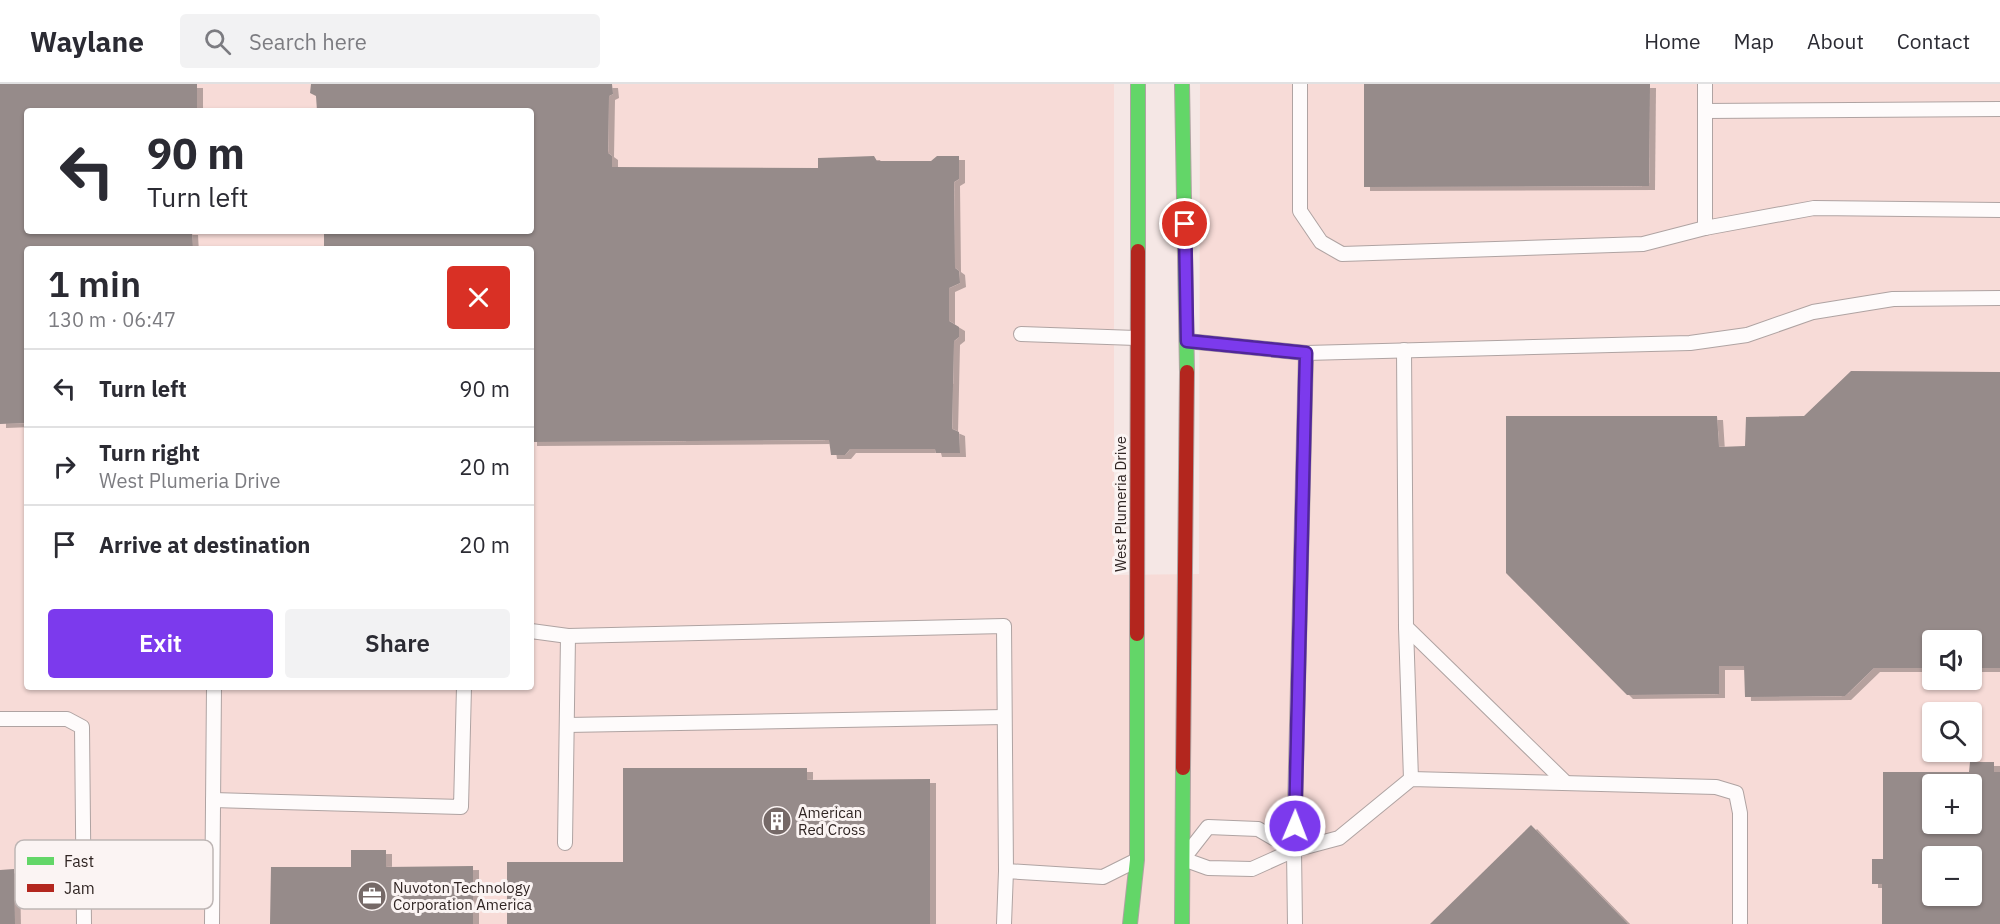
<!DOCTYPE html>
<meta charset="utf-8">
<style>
body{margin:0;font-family:"IBM Plex Sans",sans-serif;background:#f2f2f3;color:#2b2b33;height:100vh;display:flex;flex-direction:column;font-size:22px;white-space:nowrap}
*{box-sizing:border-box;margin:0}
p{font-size:20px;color:#7c7c81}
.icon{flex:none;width:33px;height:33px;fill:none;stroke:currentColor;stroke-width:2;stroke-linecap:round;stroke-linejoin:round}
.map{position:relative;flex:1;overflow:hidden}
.details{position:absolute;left:24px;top:162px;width:510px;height:444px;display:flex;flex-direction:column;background:#fff;border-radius:6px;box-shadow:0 2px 4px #0004}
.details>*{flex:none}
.hud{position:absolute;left:24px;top:24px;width:510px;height:126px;border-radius:6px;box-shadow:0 2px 4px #0004;background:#fff;color:#2b2b33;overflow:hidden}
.buttons{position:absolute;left:1922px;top:546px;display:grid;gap:12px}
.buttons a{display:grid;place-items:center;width:60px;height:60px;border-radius:6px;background:#fff;box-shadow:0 2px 4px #0004;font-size:30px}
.pin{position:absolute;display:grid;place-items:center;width:51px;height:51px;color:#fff;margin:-26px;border:3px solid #fff;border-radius:50%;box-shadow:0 2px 6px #0007}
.me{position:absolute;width:66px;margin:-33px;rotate:1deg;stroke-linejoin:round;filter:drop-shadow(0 0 4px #0008)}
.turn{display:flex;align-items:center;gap:21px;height:126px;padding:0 24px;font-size:27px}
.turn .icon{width:78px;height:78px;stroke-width:2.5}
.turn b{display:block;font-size:42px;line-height:51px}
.round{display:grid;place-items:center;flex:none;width:63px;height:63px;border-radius:6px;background:#f2f2f3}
.summary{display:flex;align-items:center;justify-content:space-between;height:102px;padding:0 24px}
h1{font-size:36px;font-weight:600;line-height:45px}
.action{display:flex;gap:12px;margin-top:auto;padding:12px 24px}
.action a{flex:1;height:69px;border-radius:6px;background:#7c3aed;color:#fff;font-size:24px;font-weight:600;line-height:69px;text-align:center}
.action a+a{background:#f2f2f3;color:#2b2b33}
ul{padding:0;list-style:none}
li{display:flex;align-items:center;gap:18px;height:78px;padding:0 24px;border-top:2px solid #e1e1e2}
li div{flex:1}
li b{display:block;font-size:22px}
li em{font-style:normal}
header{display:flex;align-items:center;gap:36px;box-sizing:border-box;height:84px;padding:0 30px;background:#fff;border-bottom:2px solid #e1e1e2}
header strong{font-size:28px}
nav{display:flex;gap:33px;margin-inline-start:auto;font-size:21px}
.search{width:420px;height:54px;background:#f2f2f3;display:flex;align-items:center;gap:15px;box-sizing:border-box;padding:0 21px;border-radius:6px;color:#7c7c81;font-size:22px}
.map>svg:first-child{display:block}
.built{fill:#f7dbd7;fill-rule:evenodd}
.building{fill:#968b8a;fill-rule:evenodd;filter:url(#shadow)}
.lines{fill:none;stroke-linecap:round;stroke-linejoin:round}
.lane-casing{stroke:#afa3a2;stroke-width:16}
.fast-casing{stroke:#afa3a2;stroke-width:16}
.jam-casing{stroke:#afa3a2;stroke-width:16}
.lane{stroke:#fefbfb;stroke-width:14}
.fast{stroke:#63d668;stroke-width:14}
.jam{stroke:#b3261e;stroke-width:14}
.route-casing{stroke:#51269a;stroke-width:15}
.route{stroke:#7c3aed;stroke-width:10}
.labels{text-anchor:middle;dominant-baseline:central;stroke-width:6;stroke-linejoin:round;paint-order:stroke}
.street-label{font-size:15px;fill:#302523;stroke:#fbf4f3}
.poi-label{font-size:15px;fill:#302523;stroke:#fbf4f3;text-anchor:start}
.key{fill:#fbf4f3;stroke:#beb6b5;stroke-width:1.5}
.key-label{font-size:16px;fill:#302523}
</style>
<header>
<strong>Waylane</strong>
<div class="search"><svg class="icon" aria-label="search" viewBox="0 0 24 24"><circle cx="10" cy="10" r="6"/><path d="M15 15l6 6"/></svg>Search here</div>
<nav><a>Home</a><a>Map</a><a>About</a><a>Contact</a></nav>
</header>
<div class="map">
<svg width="2000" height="840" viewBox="0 0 2000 840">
<defs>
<filter id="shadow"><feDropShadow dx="6" dy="4" stdDeviation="0" flood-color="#0004"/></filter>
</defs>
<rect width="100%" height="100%" fill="#f5e7e5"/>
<!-- built -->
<path class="built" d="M0,0H1114V491L1199,490L1200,0H2000V840H0ZM27,27H531V147H27ZM27,165H531V603H27ZM1932,556H1971V596H1932ZM1932,628H1971V668H1932ZM1932,700H1971V740H1932ZM1932,772H1971V812H1932Z"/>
<!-- building -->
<g class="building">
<polygon points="0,0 197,0 197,27 27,27 27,147 192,147 193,165 27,165 27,339 0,340"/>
<polygon points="311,0 612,0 613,10 609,12 608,69 612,72 612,83 818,84 818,74 874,72 877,77 931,77 937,72 959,72 959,95 954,98 955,184 959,187 960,199 949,204 949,237 959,243 959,253 954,257 952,345 959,348 960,369 936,369 935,365 850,365 845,371 831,371 829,356 531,358 531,165 324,165 324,147 531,147 531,27 317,27 316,12 310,9"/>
<polygon points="1364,0 1650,0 1649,102 1364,103"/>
<polygon points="1851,287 2000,288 2000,584 1971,584 1971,556 1932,556 1932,584 1874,584 1845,612 1745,613 1744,582 1719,582 1719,610 1627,611 1506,489 1506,332 1717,332 1719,363 1745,362 1746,333 1804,332"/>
<path d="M1970,678H1994V688H2000V840H1882V800H1872V775H1883V688H1969ZM1932,700H1971V740H1932ZM1932,772H1971V812H1932Z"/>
<polygon points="623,684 807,684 807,696 930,695 930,840 507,840 507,778 623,778"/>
<polygon points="1531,741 1628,840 1430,840"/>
<polygon points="351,766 386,766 386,783 473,782 473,840 270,840 271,783 351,783"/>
<polygon points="14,785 15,840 0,840 0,786"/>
</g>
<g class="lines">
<!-- lane casing -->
<g class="lane-casing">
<g id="lane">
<polyline points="1300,0 1300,127 1321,158 1342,170 1643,160 1705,144 1814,124 2000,126"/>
<polyline points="1705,0 1705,144"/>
<polyline points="1705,27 2000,25"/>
<polyline points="1021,250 1136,254"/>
<polyline points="1187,257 1306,269"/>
<polyline points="1404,266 1406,543 1566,699"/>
<polyline points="1406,543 1411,695"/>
<polyline points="531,547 568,552 1004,542 1006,787 1103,793 1135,777"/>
<polyline points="0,635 67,635 82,643 84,840"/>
<polyline points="567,641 1004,633"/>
<polyline points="213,716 461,723 464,603"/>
<polygon points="1208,743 1258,745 1294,766 1252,785 1208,784 1183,775"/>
<polyline points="565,759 568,552"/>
<polyline points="1294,766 1339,754 1411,695 1716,703 1736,709 1740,729 1740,840"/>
<polyline points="212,840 214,603"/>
<polyline points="1004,840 1006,787"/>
<polyline points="1295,840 1294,766 1306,269 1690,259 1747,251 1813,228 1893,215 2000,214"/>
</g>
</g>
<!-- fast casing -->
<g class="fast-casing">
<g id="fast">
<polyline points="1182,0 1187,288"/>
<polyline points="1138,167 1138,0"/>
<polyline points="1130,840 1137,776 1137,550"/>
<polyline points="1182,840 1183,684"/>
</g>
</g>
<!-- jam casing -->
<g class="jam-casing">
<g id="jam">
<polyline points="1137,550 1138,167"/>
<polyline points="1183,684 1187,288"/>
</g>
</g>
<!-- lane -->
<use href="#lane" class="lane"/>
<!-- fast -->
<use href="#fast" class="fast"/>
<!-- jam -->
<use href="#jam" class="jam"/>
</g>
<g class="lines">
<!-- route casing -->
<g class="route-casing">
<polyline id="route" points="1185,140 1187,257 1306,269 1295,742"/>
</g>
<!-- route -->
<use href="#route" class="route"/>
</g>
<!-- icons -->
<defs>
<g id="building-disc" transform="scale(1.5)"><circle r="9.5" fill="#756967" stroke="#fbf4f3"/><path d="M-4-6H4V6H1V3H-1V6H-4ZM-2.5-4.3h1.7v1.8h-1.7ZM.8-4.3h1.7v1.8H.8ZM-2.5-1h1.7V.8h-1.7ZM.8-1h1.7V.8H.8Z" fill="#fff"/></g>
<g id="office-disc" transform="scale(1.5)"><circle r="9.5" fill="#756967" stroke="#fbf4f3"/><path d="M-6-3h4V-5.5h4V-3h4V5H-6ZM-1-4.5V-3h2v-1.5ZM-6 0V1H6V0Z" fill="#fff"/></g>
</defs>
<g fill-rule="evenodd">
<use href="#building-disc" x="777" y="737"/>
<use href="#office-disc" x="372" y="812"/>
</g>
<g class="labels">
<!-- street labels -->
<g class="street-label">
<text transform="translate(1120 420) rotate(-90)">West Plumeria Drive</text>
</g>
<!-- poi labels -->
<g class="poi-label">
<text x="798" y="728">American<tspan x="798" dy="17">Red Cross</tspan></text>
<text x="393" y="803">Nuvoton Technology<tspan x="393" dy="17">Corporation America</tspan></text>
</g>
</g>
<!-- legend -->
<rect x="15" y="756" width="198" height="69" rx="9" class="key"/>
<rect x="27" y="773" width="27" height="8" fill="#63d668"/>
<rect x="27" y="800" width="27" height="8" fill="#b3261e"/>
<g class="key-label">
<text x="64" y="783">Fast</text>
<text x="64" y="810">Jam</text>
</g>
</svg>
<div class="buttons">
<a><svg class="icon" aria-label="sound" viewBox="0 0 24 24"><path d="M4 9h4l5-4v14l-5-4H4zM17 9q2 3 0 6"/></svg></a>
<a><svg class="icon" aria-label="search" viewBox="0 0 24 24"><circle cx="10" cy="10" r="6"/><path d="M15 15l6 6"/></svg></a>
<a>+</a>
<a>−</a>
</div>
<div class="pin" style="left:1185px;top:140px;background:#d93025"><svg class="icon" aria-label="arrive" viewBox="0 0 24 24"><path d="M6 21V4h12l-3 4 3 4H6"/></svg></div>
<svg class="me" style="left:1295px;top:742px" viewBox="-20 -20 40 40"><circle r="17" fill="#7c3aed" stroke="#fff" stroke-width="3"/><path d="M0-11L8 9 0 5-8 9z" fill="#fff"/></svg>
<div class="hud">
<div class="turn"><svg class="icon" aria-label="left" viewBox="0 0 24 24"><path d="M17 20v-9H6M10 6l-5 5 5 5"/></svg><div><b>90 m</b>Turn left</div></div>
</div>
<section class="details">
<div class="summary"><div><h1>1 min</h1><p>130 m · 06:47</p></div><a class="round" style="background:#d93025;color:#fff"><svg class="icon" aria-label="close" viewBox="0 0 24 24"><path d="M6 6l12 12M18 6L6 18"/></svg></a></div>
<ul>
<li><svg class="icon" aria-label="left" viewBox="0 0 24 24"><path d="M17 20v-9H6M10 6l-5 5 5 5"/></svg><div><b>Turn left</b></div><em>90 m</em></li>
<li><svg class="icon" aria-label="right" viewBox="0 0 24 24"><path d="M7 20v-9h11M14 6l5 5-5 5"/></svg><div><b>Turn right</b><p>West Plumeria Drive</p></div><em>20 m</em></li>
<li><svg class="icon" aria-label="arrive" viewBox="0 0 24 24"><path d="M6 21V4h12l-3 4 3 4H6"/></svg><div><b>Arrive at destination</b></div><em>20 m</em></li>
</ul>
<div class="action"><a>Exit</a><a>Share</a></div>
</section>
</div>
